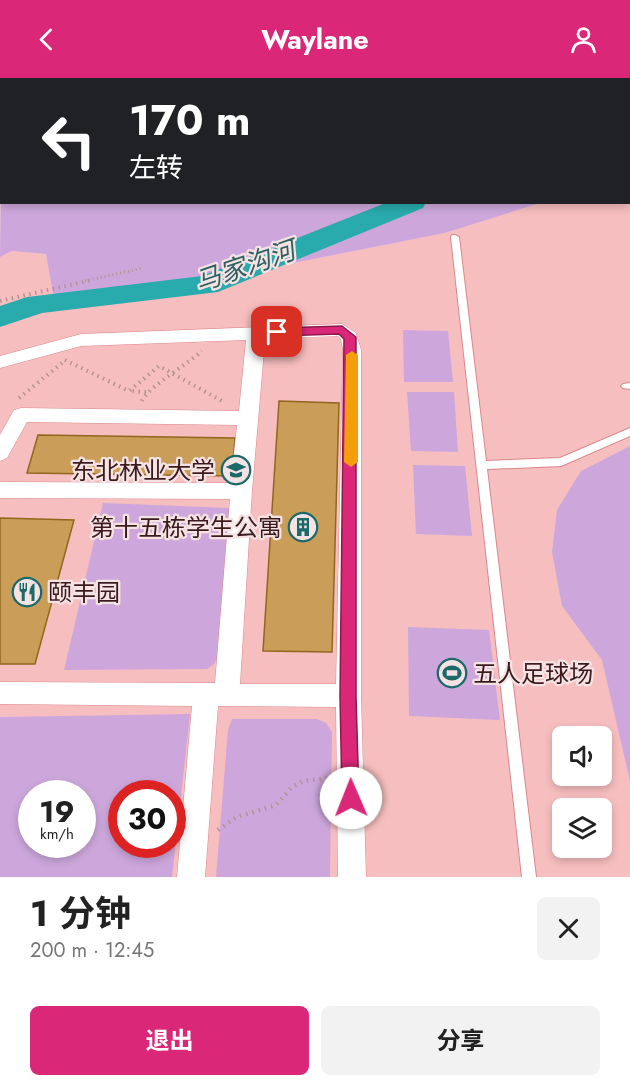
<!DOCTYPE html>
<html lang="zh">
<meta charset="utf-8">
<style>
body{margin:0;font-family:Jost,"Noto Sans SC",sans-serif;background:#f2f2f2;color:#222;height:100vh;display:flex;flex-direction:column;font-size:22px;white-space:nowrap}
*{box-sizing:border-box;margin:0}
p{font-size:20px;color:#767676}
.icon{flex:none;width:33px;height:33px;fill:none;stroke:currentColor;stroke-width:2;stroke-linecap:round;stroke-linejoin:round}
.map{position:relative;height:799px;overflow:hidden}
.sheet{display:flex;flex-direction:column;background:#fff;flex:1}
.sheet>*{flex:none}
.top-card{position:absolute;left:0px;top:0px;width:630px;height:126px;box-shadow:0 3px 9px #0003;background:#202124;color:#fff;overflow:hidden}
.fabs{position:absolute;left:552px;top:648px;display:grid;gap:12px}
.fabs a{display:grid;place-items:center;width:60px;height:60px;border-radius:9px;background:#fff;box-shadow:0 3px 9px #0003;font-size:30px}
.speed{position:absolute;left:18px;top:702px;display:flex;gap:12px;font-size:30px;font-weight:700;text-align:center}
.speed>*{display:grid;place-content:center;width:78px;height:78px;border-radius:50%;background:#fff;box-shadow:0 3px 9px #0003;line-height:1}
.speed small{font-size:15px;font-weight:400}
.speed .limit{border:9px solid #d22;background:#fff;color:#111}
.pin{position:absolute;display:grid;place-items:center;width:51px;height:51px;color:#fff;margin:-26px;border-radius:12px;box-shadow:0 3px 9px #0006}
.me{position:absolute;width:66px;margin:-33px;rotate:359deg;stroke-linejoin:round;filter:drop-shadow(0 0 4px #0008)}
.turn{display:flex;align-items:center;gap:21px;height:126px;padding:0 30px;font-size:27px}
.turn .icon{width:78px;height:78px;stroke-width:2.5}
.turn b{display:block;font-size:42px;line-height:51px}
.round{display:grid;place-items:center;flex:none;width:63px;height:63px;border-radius:9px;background:#f2f2f2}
.headline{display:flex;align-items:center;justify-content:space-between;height:102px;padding:0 30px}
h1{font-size:36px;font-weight:700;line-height:45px}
.cta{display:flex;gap:12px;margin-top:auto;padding:12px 30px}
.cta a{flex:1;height:69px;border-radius:9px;background:#db2777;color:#fff;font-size:24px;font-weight:700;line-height:69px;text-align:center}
.cta a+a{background:#f2f2f2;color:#222}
header{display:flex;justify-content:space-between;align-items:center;height:78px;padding:0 30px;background:#db2777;color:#fff;font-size:27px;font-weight:700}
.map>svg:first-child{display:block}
.built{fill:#f7bebf;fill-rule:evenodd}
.green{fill:#cda7dc;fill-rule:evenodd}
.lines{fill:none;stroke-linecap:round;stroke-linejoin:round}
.river{fill:#29abad;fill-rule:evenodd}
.building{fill:#ca9d59;stroke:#91671e;stroke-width:1.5}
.lane-casing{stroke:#da878c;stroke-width:2}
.street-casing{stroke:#da878c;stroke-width:1}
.path-far2{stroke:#b59293;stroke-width:3;stroke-dasharray:1 3;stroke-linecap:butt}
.path-far1{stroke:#b59293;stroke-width:4;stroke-dasharray:1.5 4.5;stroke-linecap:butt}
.path{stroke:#b59293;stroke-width:4.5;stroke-dasharray:1.5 5;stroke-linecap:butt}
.lane{fill:#fff;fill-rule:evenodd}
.street{fill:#fff;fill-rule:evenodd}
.route{fill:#db2777;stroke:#8e194d;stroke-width:1.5}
.slow{fill:#f59e0b}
.labels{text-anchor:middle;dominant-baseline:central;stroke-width:4.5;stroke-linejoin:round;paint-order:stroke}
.poi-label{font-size:24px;fill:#3b1a1d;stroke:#f5e3e3;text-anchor:end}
.water-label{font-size:26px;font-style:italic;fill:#2e6061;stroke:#f5e3e3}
</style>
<header><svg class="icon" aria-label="back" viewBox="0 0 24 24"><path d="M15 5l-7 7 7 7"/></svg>Waylane<svg class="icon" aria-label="person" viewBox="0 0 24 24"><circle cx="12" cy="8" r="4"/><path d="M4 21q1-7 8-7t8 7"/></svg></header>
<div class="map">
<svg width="630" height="799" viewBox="0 0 630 799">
<rect width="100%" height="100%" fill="#f5d1d2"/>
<!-- built -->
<path class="built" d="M630,90V799H0V179L12,173L46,176L57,232L445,155L540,125L628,124ZM562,658H602V698H562ZM32,716H82V766H32ZM122,716H172V766H122ZM562,730H602V770H562Z"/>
<!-- green -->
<g class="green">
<polygon points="432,0 630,0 630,90 628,2"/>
<polygon points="1,98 2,124 540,125 445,155 56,232 46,176 12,173 0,179"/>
<polygon points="403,252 448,253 453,304 404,304"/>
<polygon points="407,314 454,314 458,374 411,373"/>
<polygon points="630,368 630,703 602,582 562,528 552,474 557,432 581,393"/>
<polygon points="413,387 465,388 472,458 416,456"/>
<polygon points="103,425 230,430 219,576 214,586 207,591 64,592"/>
<polygon points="408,549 489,552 500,642 409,638"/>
<path d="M190,636L172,799H0V639ZM32,716H82V766H32ZM122,716H172V766H122Z"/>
<polygon points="232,641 317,641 326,645 332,654 330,799 216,799 228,652"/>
</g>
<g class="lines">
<!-- river -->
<g class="river">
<polygon points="603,0 625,0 626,2 602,2"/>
<polygon points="388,124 426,124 423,130 218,214 42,235 0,249 0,228 27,219 202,198"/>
</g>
</g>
<!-- building -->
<g class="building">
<polygon points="279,323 339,325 332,574 263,573"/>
<polygon points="38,357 235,360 232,398 27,395"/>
<polygon points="0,440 74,442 35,586 0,586"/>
</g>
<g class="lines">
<!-- lane casing -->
<g class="lane-casing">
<g id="lane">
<polygon points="452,157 455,157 459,159 486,383 560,380 630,350 630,358 561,388 487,391 536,799 522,799 451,159"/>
<polygon points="630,305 630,311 623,310 621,308 623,306"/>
</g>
</g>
<!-- street casing -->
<g class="street-casing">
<g id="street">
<polygon points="20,0 34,0 19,2"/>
<polygon points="100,0 114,0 99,2"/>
<polygon points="0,10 2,10 0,19"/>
<path d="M342,246L356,255L361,272V618L366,799H338L336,629L218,628L205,799H177L192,628L0,626V604L215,605L230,421L0,420V404L231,405L237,347L27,344L7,380L0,383V357L14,332L21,330L239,333L246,262L81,268L0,290V278L81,256ZM338,258L341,261L343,272L336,606H240L252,413L265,261Z"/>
</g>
</g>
<!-- path-far2 -->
<polyline class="path-far2" points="85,203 143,190"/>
<!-- path-far1 -->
<g class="path-far1">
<polyline points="0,223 92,202"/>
<polyline points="65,282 129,313"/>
<polyline points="146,314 129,313 159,288 222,323"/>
<polyline points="19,320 62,285"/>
<path d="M142,323C149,308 187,287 202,273"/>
</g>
<!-- path -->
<polyline class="path" points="218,752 237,739 276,727 292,709 303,703 329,700"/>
<!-- lane -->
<use href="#lane" class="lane"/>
<!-- street -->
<use href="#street" class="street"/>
</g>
<!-- route -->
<polygon class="route" points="342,248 356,259 356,618 359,720 357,726 351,729 344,726 342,720 340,618 344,261 339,256 277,258 271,254 277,250"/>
<!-- slow -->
<polygon class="slow" points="352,273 358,277 358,384 351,389 344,384 346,277"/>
<!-- icons -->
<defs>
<g id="university-ring" transform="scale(1.5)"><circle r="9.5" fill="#f5e3e3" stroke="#1c696a" stroke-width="1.5"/><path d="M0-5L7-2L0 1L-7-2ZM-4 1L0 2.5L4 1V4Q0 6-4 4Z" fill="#1c696a"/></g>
<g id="building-ring" transform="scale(1.5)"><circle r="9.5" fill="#f5e3e3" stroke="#1c696a" stroke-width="1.5"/><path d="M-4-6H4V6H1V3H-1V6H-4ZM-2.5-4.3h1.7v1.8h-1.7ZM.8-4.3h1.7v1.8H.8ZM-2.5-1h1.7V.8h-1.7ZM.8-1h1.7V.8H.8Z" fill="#1c696a"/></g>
<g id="restaurant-ring" transform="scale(1.5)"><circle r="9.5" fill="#f5e3e3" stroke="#1c696a" stroke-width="1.5"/><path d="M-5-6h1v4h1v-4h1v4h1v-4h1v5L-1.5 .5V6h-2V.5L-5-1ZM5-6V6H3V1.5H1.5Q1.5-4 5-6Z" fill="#1c696a"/></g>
<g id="stadium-ring" transform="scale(1.5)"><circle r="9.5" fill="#f5e3e3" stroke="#1c696a" stroke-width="1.5"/><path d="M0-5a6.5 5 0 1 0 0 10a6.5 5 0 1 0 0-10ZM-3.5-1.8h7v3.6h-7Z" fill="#1c696a"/></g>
</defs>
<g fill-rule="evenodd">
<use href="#university-ring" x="236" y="392"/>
<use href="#building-ring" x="303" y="449"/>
<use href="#restaurant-ring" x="27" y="514"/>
<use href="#stadium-ring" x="452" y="595"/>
</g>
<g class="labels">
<!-- poi labels -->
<g class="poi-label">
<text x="215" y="392">东北林业大学</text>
<text x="282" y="449">第十五栋学生公寓</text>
<text x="48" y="514" text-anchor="start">颐丰园</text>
<text x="473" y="595" text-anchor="start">五人足球场</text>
</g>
<!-- water labels -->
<g class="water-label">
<text transform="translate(245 188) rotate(-19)">马家沟河</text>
</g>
</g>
</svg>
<div class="fabs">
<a><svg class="icon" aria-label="sound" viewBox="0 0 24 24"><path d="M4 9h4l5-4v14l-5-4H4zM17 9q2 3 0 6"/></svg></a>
<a><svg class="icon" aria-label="layers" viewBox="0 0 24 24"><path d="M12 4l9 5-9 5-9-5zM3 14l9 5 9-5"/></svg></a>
</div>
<div class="speed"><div>19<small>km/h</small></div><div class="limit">30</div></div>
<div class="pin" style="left:277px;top:254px;background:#d93025"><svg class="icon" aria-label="arrive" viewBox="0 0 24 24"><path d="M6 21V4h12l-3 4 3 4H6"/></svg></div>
<svg class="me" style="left:351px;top:720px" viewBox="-20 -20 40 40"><circle r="19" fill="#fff"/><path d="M0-13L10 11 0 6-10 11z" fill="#db2777"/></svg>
<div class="top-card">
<div class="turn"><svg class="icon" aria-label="left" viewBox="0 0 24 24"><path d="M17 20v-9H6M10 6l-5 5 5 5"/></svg><div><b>170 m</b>左转</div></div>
</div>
</div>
<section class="sheet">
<div class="headline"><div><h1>1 分钟</h1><p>200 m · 12:45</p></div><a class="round"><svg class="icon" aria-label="close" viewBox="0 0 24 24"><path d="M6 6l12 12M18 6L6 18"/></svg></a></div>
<div class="cta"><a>退出</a><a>分享</a></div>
</section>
